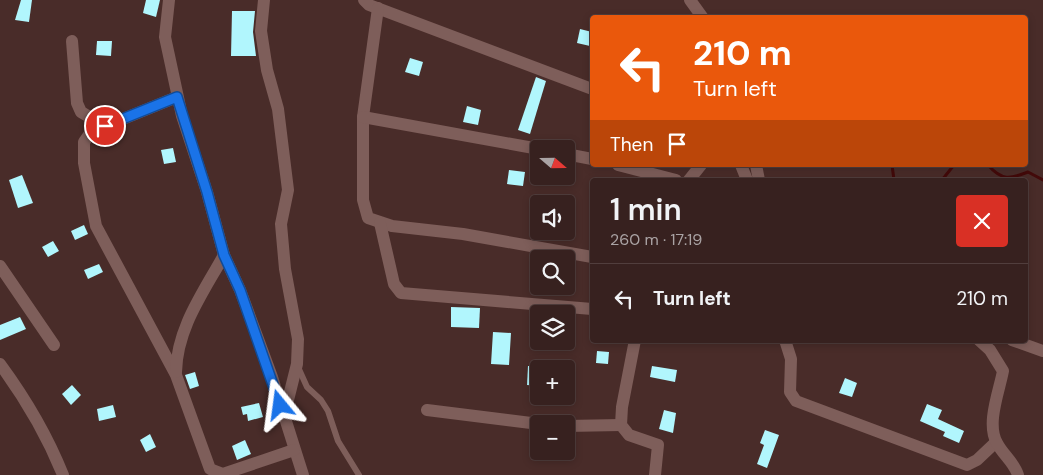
<!DOCTYPE html>
<meta charset="utf-8">
<style>
body{margin:0;font-family:"DM Sans",sans-serif;background:#422e2c;color:#f1f3f6;height:100vh;display:flex;flex-direction:column;font-size:19px;white-space:nowrap}
*{box-sizing:border-box;margin:0}
p{font-size:16px;color:#aaa3a4}
.icon{flex:none;width:28px;height:28px;fill:none;stroke:currentColor;stroke-width:2;stroke-linecap:round;stroke-linejoin:round}
.map{position:relative;flex:1;overflow:hidden}
.drawer{position:absolute;left:590px;top:178px;width:438px;height:165px;display:flex;flex-direction:column;background:#37211f;border-radius:5px;box-shadow:0 2px 8px #0003,0 0 0 1px #513e3d}
.drawer>*{flex:none}
.hud{position:absolute;left:590px;top:15px;width:438px;height:152px;border-radius:5px;box-shadow:0 2px 8px #0003,0 0 0 1px #513e3d;background:#ea580c;color:#fff;overflow:hidden}
.needle{width:32px;rotate:110deg}
.tools{position:absolute;left:530px;top:140px;display:grid;gap:10px}
.tools a{display:grid;place-items:center;width:45px;height:45px;border-radius:5px;background:#37211f;box-shadow:0 2px 8px #0003,0 0 0 1px #513e3d;font-size:25px}
.pin{position:absolute;display:grid;place-items:center;width:42px;height:42px;color:#fff;margin:-21px;border:2px solid #fff;border-radius:50%;box-shadow:0 1px 5px #0007}
.me{position:absolute;width:55px;margin:-28px;rotate:344deg;stroke-linejoin:round;filter:drop-shadow(0 0 4px #0008)}
.turn{display:flex;align-items:center;gap:18px;height:105px;padding:0 20px;font-size:22px}
.turn .icon{width:65px;height:65px;stroke-width:2.5}
.turn b{display:block;font-size:35px;line-height:42px}
.then{display:flex;align-items:center;height:48px;padding:0 20px;background:#0003;gap:10px;font-size:19px}
.round{display:grid;place-items:center;flex:none;width:52px;height:52px;border-radius:5px;background:#422e2c}
.summary{display:flex;align-items:center;justify-content:space-between;height:85px;padding:0 20px}
h1{font-size:30px;font-weight:600;line-height:38px}
ul{padding:0;list-style:none}
li{display:flex;align-items:center;gap:15px;height:70px;padding:0 20px;border-top:1px solid #513e3d}
li div{flex:1}
li b{display:block;font-size:19px}
li em{font-style:normal}
.map>svg:first-child{display:block}
.lines{fill:none;stroke-linecap:round;stroke-linejoin:round}
.stream{stroke:#430a0a;stroke-width:3}
.building{fill:#b1f6fd}
.service{stroke:#7e5e5a;stroke-width:6}
.minor{stroke:#7e5e5a;stroke-width:12}
.route-casing{stroke:#114b97;stroke-width:12}
.route{stroke:#1a73e8;stroke-width:9}
</style>
<div class="map">
<svg width="1043" height="475" viewBox="0 0 1043 475">
<rect width="100%" height="100%" fill="#492c29"/>
<g class="lines">
<!-- stream -->
<g class="stream">
<polyline points="712,17 712,18"/>
<polyline points="892,165 894,180"/>
<path d="M988,165C1002,181 1010,179 1028,172L1043,180"/>
<polyline points="942,180 954,165"/>
</g>
</g>
<!-- building -->
<g class="building">
<polygon points="21,0 32,0 29,22 15,20"/>
<polygon points="146,0 160,0 156,17 143,13"/>
<polygon points="232,11 255,11 253,32 256,56 231,56"/>
<polygon points="580,29 592,32 590,46 577,43"/>
<polygon points="97,41 112,41 111,56 96,55"/>
<polygon points="410,58 423,62 419,76 405,72"/>
<polygon points="536,77 546,81 530,134 518,130"/>
<polygon points="467,106 481,110 478,125 463,122"/>
<polygon points="173,148 176,162 164,164 161,150"/>
<polygon points="509,170 525,172 523,186 507,184"/>
<polygon points="22,175 33,203 18,208 9,180"/>
<polygon points="84,225 88,234 75,240 71,231"/>
<polygon points="53,241 59,251 48,257 42,247"/>
<polygon points="99,264 103,272 88,279 84,270"/>
<polygon points="451,307 480,308 479,328 451,327"/>
<polygon points="20,317 26,329 0,340 0,325"/>
<polygon points="493,332 511,333 509,365 491,364"/>
<polygon points="597,351 609,352 608,364 596,363"/>
<polygon points="528,366 539,366 539,386 527,385"/>
<polygon points="652,366 677,370 675,382 650,377"/>
<polygon points="195,372 199,386 190,389 185,375"/>
<polygon points="845,378 857,383 852,397 839,393"/>
<polygon points="72,385 81,395 71,405 62,394"/>
<polygon points="259,403 263,417 248,421 247,414 243,415 241,407"/>
<polygon points="927,404 942,410 938,419 964,431 959,443 943,436 945,432 920,421"/>
<polygon points="113,405 116,417 99,421 97,409"/>
<polygon points="664,410 676,413 673,433 659,429"/>
<polygon points="765,430 779,435 767,468 757,464 764,445 760,443"/>
<polygon points="150,434 156,447 146,452 140,440"/>
<polygon points="245,440 251,454 237,460 232,446"/>
</g>
<g class="lines">
<!-- service -->
<polyline class="service" points="298,367 307,387 321,400 328,411 338,441 359,475"/>
<!-- minor -->
<g class="minor">
<polyline points="169,0 165,37 182,116 207,192 224,255 240,290 272,377 303,475"/>
<polyline points="264,0 261,31 267,70 278,109 288,190 281,224 285,269 298,339 297,364 284,416"/>
<polyline points="364,0 369,5 592,89"/>
<polyline points="690,0 703,18"/>
<polyline points="378,8 363,117 363,200 368,218 392,226 463,234 592,257"/>
<polyline points="72,41 77,103 81,112 105,126"/>
<polyline points="177,97 91,132 84,142 84,163 96,226 176,375 210,469 223,474 294,450"/>
<polyline points="363,117 539,149"/>
<polyline points="566,154 592,159"/>
<polyline points="618,165 676,180"/>
<polyline points="741,165 747,180"/>
<polyline points="756,165 759,180"/>
<polyline points="689,180 701,165"/>
<polyline points="380,223 394,284 401,293 592,309"/>
<polyline points="0,266 54,345"/>
<polyline points="635,340 622,407 621,425 629,435 658,445 655,475"/>
<polyline points="785,340 791,359 790,392 796,401 967,465 977,460 996,442"/>
<path d="M979,340L990,350L1003,371C999,392 986,424 997,443C1003,455 1014,462 1018,475"/>
<polyline points="1012,340 1043,351"/>
<path d="M0,364C25,398 47,435 63,475"/>
<path d="M176,372C177,328 203,293 224,255"/>
<polyline points="427,410 539,424"/>
<polyline points="566,426 621,425"/>
</g>
</g>
<g class="lines">
<!-- route casing -->
<g class="route-casing">
<polyline id="route" points="105,126 177,97 207,192 224,255 240,290 280,405"/>
</g>
<!-- route -->
<use href="#route" class="route"/>
</g>
</svg>
<div class="tools">
<a><svg class="needle" viewBox="-14 -14 28 28"><path d="M0-13l5 13h-10z" fill="#e53935"/><path d="M0 13l5-13h-10z" fill="#aaa3a4"/></svg></a>
<a><svg class="icon" aria-label="sound" viewBox="0 0 24 24"><path d="M4 9h4l5-4v14l-5-4H4zM17 9q2 3 0 6"/></svg></a>
<a><svg class="icon" aria-label="search" viewBox="0 0 24 24"><circle cx="10" cy="10" r="6"/><path d="M15 15l6 6"/></svg></a>
<a><svg class="icon" aria-label="layers" viewBox="0 0 24 24"><path d="M12 4l9 5-9 5-9-5zM3 14l9 5 9-5"/></svg></a>
<a>+</a>
<a>−</a>
</div>
<div class="pin" style="left:105px;top:126px;background:#d93025"><svg class="icon" aria-label="arrive" viewBox="0 0 24 24"><path d="M6 21V4h12l-3 4 3 4H6"/></svg></div>
<svg class="me" style="left:280px;top:405px" viewBox="-20 -20 40 40"><path d="M0-17L14 15 0 8-14 15z" fill="#1a73e8" stroke="#fff" stroke-width="4"/></svg>
<div class="hud">
<div class="turn"><svg class="icon" aria-label="left" viewBox="0 0 24 24"><path d="M17 20v-9H6M10 6l-5 5 5 5"/></svg><div><b>210 m</b>Turn left</div></div>
<div class="then">Then<svg class="icon" aria-label="arrive" viewBox="0 0 24 24"><path d="M6 21V4h12l-3 4 3 4H6"/></svg></div>
</div>
<section class="drawer">
<div class="summary"><div><h1>1 min</h1><p>260 m · 17:19</p></div><a class="round" style="background:#d93025;color:#fff"><svg class="icon" aria-label="close" viewBox="0 0 24 24"><path d="M6 6l12 12M18 6L6 18"/></svg></a></div>
<ul>
<li><svg class="icon" aria-label="left" viewBox="0 0 24 24"><path d="M17 20v-9H6M10 6l-5 5 5 5"/></svg><div><b>Turn left</b></div><em>210 m</em></li>
</ul>
</section>
</div>
